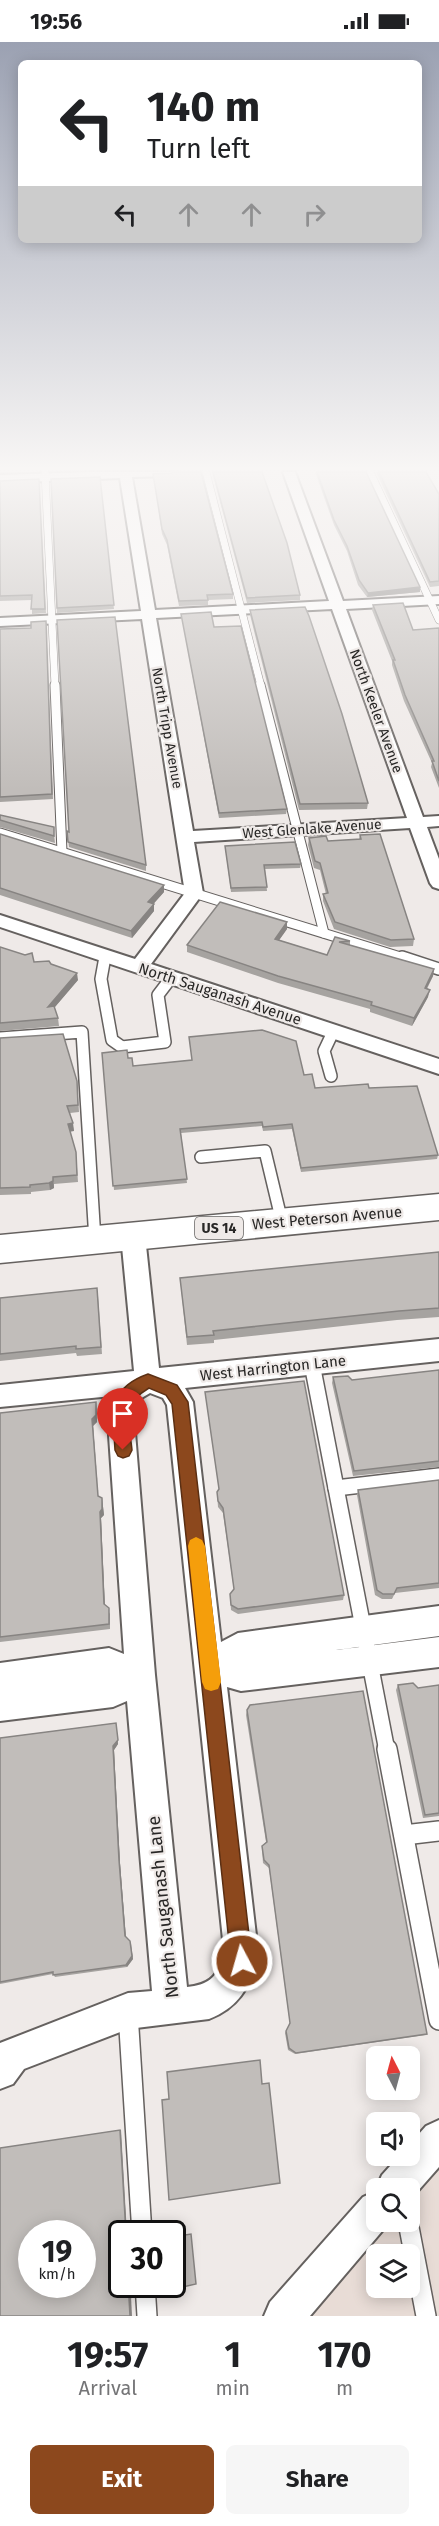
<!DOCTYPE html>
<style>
body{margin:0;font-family:"Fira Sans",sans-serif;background:#f6f6f6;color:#202124;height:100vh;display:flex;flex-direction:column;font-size:22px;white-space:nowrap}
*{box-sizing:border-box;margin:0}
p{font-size:20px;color:#757577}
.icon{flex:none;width:33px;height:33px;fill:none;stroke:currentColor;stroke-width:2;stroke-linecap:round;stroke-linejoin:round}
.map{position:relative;height:2274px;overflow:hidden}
.sheet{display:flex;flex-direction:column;background:#fff;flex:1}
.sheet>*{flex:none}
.guide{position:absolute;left:18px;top:18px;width:404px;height:183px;border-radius:9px;box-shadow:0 3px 15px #0003;background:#fff;color:#202124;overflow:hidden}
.needle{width:39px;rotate:354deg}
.controls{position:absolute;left:366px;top:2004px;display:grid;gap:12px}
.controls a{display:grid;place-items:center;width:54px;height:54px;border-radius:9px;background:#fff;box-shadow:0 3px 15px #0003;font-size:30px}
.speed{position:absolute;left:18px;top:2178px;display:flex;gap:12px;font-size:30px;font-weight:700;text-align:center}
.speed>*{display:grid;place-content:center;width:78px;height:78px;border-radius:50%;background:#fff;box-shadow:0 3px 15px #0003;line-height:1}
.speed small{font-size:15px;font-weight:400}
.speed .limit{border:3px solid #111;border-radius:9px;background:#fff;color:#111}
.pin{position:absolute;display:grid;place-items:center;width:51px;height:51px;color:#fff;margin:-62px -26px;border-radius:50% 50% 50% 0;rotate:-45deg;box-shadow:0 0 6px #0007}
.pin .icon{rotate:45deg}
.me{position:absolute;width:66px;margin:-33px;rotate:354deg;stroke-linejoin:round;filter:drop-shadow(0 0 4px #0008)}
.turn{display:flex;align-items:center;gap:21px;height:126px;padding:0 30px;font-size:27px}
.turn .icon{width:78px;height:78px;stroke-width:2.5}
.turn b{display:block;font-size:42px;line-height:51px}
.lanes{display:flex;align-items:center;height:57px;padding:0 30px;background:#0003;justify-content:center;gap:30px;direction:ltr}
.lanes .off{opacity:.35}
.eta{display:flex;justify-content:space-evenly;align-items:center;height:102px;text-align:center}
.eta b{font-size:36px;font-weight:700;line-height:42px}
.cta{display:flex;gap:12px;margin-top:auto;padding:12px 30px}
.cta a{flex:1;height:69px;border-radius:9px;background:#8c481d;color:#fff;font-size:24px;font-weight:700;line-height:69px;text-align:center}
.cta a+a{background:#f6f6f6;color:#202124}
.status{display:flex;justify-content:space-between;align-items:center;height:42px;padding:0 30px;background:#fff;direction:ltr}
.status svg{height:16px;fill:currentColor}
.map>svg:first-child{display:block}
.built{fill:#e8dcd6;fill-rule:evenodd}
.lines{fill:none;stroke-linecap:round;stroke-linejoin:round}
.service-far4-casing{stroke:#65615f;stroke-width:8}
.service-far3-casing{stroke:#65615f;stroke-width:11}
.service-far2-casing{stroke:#65615f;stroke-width:14}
.service-far1-casing{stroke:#65615f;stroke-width:18}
.service-casing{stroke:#65615f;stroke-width:22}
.minor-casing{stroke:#65615f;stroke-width:4}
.primary-casing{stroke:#65615f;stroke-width:3}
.service-far4{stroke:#fff;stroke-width:7}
.service-far3{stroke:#fff;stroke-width:9}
.service-far2{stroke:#fff;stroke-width:11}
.service-far1{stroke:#fff;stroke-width:15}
.service{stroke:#fff;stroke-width:19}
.minor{fill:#fff;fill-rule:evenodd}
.primary{fill:#fff;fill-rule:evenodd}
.wall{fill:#a6a3a0}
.shaded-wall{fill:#878482}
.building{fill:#c1bdba;stroke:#878482;stroke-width:1.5;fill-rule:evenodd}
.route{fill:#8c481d;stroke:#5b2f13;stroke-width:1.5}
.slow{fill:#f59e0b}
.labels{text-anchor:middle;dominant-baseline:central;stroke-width:4.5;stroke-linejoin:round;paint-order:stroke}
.far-street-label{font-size:14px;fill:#282726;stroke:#efeae8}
.shield{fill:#efeae8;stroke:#646260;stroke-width:1.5}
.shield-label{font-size:14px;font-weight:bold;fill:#282726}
.street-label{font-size:15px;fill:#282726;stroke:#efeae8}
.near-street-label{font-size:18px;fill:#282726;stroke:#efeae8}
</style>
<div class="status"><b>19:56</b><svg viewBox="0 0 49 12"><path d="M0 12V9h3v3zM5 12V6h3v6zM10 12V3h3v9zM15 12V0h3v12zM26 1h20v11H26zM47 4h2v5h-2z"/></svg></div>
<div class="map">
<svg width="439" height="2274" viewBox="0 0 439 2274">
<rect width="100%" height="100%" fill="#efeae8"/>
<!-- built -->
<path class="built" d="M439,2124V2274H311L392,2180H410V2159ZM376,2212H410V2246H376Z"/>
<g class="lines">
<!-- service-far4 casing -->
<g class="service-far4-casing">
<g id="service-far4">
<polyline points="45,430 55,644"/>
<polyline points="206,430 261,644"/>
<polyline points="370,430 439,578"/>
</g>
</g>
<!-- service-far3 casing -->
<g class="service-far3-casing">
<g id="service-far3">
<polyline points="55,643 62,810"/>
<polyline points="260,643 324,891"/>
<polyline points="0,791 407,917"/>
<polyline points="104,917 105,914"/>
</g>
</g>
<!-- service-far2 casing -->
<g class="service-far2-casing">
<g id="service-far2">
<polyline points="105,915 101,937 112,998 122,1005 165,1000 158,953 171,936"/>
<polyline points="402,915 439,927"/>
<polyline points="0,996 82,990 95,1198"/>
<polyline points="331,1034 324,1009 333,990"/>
<polyline points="201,1115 265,1109 282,1180"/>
</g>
</g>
<!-- service-far1 casing -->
<g class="service-far1-casing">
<g id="service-far1">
<polyline points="312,1322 387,1709"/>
<polyline points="336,1446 439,1434"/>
</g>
</g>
<!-- service casing -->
<g class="service-casing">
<g id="service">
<polyline points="387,1707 439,1978"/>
<polyline points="404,1793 439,1789"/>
<polyline points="128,1971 142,2192"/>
<polyline points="408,2180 426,2274"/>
<polyline points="145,2242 147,2274"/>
</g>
</g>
<!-- minor casing -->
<g class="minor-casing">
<g id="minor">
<path d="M90,430H177L171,434L132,435L155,568L329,559L283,430H295L343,559L439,554V562L346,567L423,775L439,774V784L427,785L439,817V847L433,845L430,841L410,786L194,800L203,851L151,922L439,1017V1032L0,885V873L135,917L185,851L142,577L0,584V576L141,569L120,436L0,441V433ZM332,567L407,776L193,789L156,576Z"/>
<path d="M133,1185L141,1187L145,1194L159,1326L439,1297V1319L185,1346L193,1360L221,1600L238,1591L439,1564V1594L336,1608L439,1595V1625L241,1649L227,1645L259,1919C247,1947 239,1965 209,1977L128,1987L24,2027L13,2042L0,2047V2001L128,1951L152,1949L127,1659L113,1665L0,1679V1621L109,1606L124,1612L107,1364L112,1354L0,1365V1343L134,1329L121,1194L125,1187ZM150,1351L163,1356L167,1363L225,1917C215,1936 208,1943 187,1945L155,1633L133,1366L138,1358Z"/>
<polygon points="439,2078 439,2125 410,2158 410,2146 376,2147 382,2133 399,2114 410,2114 410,2102 426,2084"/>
<polygon points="376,2149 376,2180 390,2180 389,2181 310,2274 264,2274 270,2260 363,2155"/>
</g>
</g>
<!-- primary casing -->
<g class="primary-casing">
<polygon id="primary" points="439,1152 439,1178 0,1221 0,1193"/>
</g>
<!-- service-far4 -->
<use href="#service-far4" class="service-far4"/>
<!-- service-far3 -->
<use href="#service-far3" class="service-far3"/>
<!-- service-far2 -->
<use href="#service-far2" class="service-far2"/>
<!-- service-far1 -->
<use href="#service-far1" class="service-far1"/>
<!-- service -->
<use href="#service" class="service"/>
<!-- minor -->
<use href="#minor" class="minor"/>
<!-- primary -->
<use href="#primary" class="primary"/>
</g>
<!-- wall -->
<g class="wall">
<polygon points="0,430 32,430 0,431"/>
<polygon points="212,430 262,430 300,553 300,558 247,561"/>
<polygon points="315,430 366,430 420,550 367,555 358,543 347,509 334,483"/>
<polygon points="376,430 426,430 439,452 439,544 430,545"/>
<polygon points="171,431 233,552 233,557 208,558 208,563 179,564 167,503 162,492 154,437 153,432"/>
<polygon points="100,435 114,567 57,571 51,437"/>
<polygon points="39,437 46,571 32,572 32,558 0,559 0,439"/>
<polygon points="373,563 413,588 439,586 439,746 431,725 432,721 404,659 392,623 392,619 372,568"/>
<polygon points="250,568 368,761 367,767 299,768 250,573"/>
<polygon points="181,572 214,585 287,767 286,772 219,776 182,577"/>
<polygon points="46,579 53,757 0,760 0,587 31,586"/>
<polygon points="0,773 54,792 55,801 0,785"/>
<polygon points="67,789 146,823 146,829 69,805"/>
<polygon points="0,792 164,850 153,862 154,869 132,896 0,853"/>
<polygon points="360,793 414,897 413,904 390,905 334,887 323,859 323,852 326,852 320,828 314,826 308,803 309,796 328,799 359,797"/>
<polygon points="225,804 301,822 300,826 265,827 267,849 231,850"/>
<polygon points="287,887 279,898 327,913 335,895 350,899 350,903 434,927 433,934 427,947 428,955 412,984 370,970 370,967 278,941 187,910 187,903"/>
<polygon points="0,905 34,920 51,922 78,938 54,966 58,976 59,984 0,989"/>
<polygon points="189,995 304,1033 315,1046 369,1046 438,1113 437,1117 301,1130 292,1087 263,1089 262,1084 181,1091 187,1141 114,1148 102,1011 128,1016 133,1024 192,1018"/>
<polygon points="0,996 77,1039 79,1070 70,1071 74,1089 70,1089 76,1110 78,1140 54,1142 54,1146 50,1148 31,1150 31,1152 0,1153"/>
<polygon points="439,1210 439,1275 397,1278 214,1298 214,1301 187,1303 180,1236"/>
<polygon points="98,1254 102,1312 77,1314 76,1311 0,1319 0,1256"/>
<polygon points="439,1328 439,1425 353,1434 332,1341 333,1335 352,1338"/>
<polygon points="205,1350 344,1553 343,1558 238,1572 231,1568 230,1552 234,1548 223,1471 218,1465 217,1450 219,1448"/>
<polygon points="96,1360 97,1380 93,1384 98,1454 102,1456 104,1473 101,1476 105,1563 110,1572 110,1587 0,1600 0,1371"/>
<polygon points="439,1438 439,1546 395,1551 392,1557 382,1557 375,1553 357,1453 358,1448"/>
<polygon points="398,1643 418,1646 439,1643 439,1774 423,1776 396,1648"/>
<polygon points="247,1668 427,1992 425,1993 295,2012 288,2008 285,1991 290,1982 269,1826 263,1821 262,1807 262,1804 266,1800 246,1673"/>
<polygon points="116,1681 118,1702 114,1708 120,1821 126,1895 131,1901 133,1917 127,1925 55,1935 53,1932 0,1942 0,1696"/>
</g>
<!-- shaded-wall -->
<g class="shaded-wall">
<polygon points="420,545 420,550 367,555 368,551"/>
<polygon points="164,843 164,850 149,867 148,860"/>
<polygon points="154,862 154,869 132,896 131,889"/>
<polygon points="287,880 287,887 275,904 275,897"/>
<polygon points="434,927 433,934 423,953 425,946"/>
<polygon points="77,931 78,938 49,972 48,965"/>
<polygon points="430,948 428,955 412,984 414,976"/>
<polygon points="73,1081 74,1089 69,1090 68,1082"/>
<polygon points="53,1135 54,1146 50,1148 49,1141"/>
<polygon points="96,1360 97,1380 93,1384 99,1460 92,1377"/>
<polygon points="102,1456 104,1473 101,1476 105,1568 104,1562 100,1470"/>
<polygon points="116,1681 118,1702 114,1708 120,1821 126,1897 125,1894 119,1818 113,1704"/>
<polygon points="130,1899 133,1917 127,1925 126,1923"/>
<polygon points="120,2088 121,2088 127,2192 126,2192"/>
<polygon points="131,2254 132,2274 130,2274 129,2256"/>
</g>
<!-- building -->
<g class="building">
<polygon points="173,430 201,430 233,552 207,553 208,558 179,559 167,498 162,487 153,432 171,431"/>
<polygon points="213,430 262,430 287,501 300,553 247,556"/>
<polygon points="317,430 366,430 420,545 368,551 359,538 347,504 334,478"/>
<polygon points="379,430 426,430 439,452 439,539 430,540"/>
<polygon points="100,435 114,563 57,566 51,437"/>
<polygon points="39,437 45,567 31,567 32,553 0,554 0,439"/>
<polygon points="403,561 413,588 439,586 439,739 432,719 434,719 405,653 393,618 395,618 373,563"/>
<polygon points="305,565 309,574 342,672 368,761 300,762 250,568"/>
<polygon points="211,570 214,585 241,584 287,767 219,771 181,572"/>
<polygon points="115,575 146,823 68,800 67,789 69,790 57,578"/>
<polygon points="46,579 52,752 0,755 0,587 31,586 31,580"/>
<polygon points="0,773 54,785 54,794 0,778"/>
<polygon points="0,792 164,843 148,860 154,862 131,889 0,846"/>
<polygon points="380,792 414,897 391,898 335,880 323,852 328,851 320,821 315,819 309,796 326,794 328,799 361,797 360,793"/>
<polygon points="295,800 301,822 264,823 267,845 231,846 225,804"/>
<polygon points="220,860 287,880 275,897 327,913 335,895 350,899 339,900 434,927 425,946 430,948 414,976 371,963 372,960 278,934 187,903"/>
<polygon points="0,905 25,913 32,911 34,920 49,919 51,922 77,931 48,965 54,964 58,976 0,981"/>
<polygon points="262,988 296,999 304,1033 312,1032 315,1046 368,1042 369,1046 417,1044 438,1113 301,1126 292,1082 263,1085 262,1080 180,1087 187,1137 113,1144 102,1011 127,1008 128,1016 132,1016 133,1024 192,1018 189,995"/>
<polygon points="63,992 77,1039 78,1063 67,1064 73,1081 68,1082 76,1110 77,1133 53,1135 53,1139 49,1141 30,1143 30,1145 0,1146 0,996"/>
<polygon points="439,1210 439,1266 399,1269 213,1289 214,1293 187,1295 180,1236"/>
<polygon points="97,1246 101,1305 76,1307 76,1304 0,1312 0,1256"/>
<polygon points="439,1328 439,1419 354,1429 333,1335 348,1334 352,1338"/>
<polygon points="304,1339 344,1553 238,1567 231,1563 230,1552 234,1547 223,1466 218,1459 217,1450 219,1447 205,1350"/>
<polygon points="96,1360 96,1373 92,1377 98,1454 102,1456 102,1467 100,1470 104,1562 109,1566 109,1582 0,1595 0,1371"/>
<polygon points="439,1438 439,1541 397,1546 394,1552 383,1552 377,1548 358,1448"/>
<polygon points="413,1641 418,1646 439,1643 439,1771 425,1773 398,1643"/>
<polygon points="363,1649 427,1992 296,2011 289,2006 286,1989 290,1981 269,1823 264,1818 262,1804 267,1800 247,1668 250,1663"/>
<polygon points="116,1681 118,1698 113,1704 119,1818 125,1894 130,1899 132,1914 126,1923 53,1933 53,1930 0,1940 0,1696"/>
<polygon points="260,2018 262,2042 269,2041 280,2141 169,2158 162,2058 169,2057 167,2030"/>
<path d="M120,2088L126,2192H122V2242H133V2255L129,2256L130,2274H0V2106ZM32,2192H82V2242H32Z"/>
<polygon points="191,2192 196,2242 156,2251 155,2242 172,2242 172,2195"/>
</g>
<!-- sky -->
<linearGradient id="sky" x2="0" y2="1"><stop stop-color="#9ba1b2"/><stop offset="0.57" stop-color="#f8f6f5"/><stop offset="1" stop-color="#f8f6f5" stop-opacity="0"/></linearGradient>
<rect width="439" height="748" fill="url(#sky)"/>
<!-- route -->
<path class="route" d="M148,1332L177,1343L188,1360L252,1919L249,1926L242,1930L234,1926L231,1919L172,1362L166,1353L149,1346C119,1364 129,1378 132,1408L129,1414L123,1416L118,1414L115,1408C113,1372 106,1347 148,1332Z"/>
<!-- slow -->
<polygon class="slow" points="196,1495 202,1498 205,1504 221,1640 218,1647 211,1649 205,1647 202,1640 188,1504 190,1498"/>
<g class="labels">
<!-- far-street labels -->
<g class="far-street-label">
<text transform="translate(376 669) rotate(70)">North Keeler Avenue</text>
<text transform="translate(167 686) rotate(80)">North Tripp Avenue</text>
<text transform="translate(312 787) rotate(-4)">West Glenlake Avenue</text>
</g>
<!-- shield labels -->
<rect class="shield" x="195" y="1175" width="48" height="22" rx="4.5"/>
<g class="shield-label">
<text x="219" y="1186">US 14</text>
</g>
<!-- street labels -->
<g class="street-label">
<text transform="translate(220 952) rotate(18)">North Sauganash Avenue</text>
<text transform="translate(327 1176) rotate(-5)">West Peterson Avenue</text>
<text transform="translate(273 1326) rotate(-6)">West Harrington Lane</text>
</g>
<!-- near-street labels -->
<g class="near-street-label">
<text transform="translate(163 1865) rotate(-96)">North Sauganash Lane</text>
</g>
</g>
</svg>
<div class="controls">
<a><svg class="needle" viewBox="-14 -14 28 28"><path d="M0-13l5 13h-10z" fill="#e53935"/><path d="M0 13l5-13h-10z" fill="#757577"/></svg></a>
<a><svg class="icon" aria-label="sound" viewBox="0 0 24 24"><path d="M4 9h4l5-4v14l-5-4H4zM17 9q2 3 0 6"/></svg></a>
<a><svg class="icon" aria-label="search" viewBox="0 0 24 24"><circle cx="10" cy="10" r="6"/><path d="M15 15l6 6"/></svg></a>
<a><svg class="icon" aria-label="layers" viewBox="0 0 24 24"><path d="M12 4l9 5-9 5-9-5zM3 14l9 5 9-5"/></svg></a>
</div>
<div class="speed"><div>19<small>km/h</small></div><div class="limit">30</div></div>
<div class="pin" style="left:123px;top:1408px;background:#d93025"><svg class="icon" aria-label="arrive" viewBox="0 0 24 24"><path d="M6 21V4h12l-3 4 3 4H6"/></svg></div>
<svg class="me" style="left:242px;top:1919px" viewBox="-20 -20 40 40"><circle r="17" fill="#8c481d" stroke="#fff" stroke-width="3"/><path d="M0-11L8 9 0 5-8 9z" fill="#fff"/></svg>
<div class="guide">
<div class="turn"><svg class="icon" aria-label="left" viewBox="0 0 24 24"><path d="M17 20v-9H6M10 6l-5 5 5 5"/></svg><div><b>140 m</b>Turn left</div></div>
<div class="lanes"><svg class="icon" aria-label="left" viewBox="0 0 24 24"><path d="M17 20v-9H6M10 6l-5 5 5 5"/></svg><svg class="icon off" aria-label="ahead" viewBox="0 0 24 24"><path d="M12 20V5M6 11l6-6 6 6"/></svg><svg class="icon off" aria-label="ahead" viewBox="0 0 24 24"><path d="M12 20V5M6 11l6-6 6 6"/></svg><svg class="icon off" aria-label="right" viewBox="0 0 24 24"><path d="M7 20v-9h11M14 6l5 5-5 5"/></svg></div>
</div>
</div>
<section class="sheet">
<div class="eta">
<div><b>19:57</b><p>Arrival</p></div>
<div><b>1</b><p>min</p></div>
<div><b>170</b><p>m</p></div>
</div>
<div class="cta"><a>Exit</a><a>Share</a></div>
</section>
